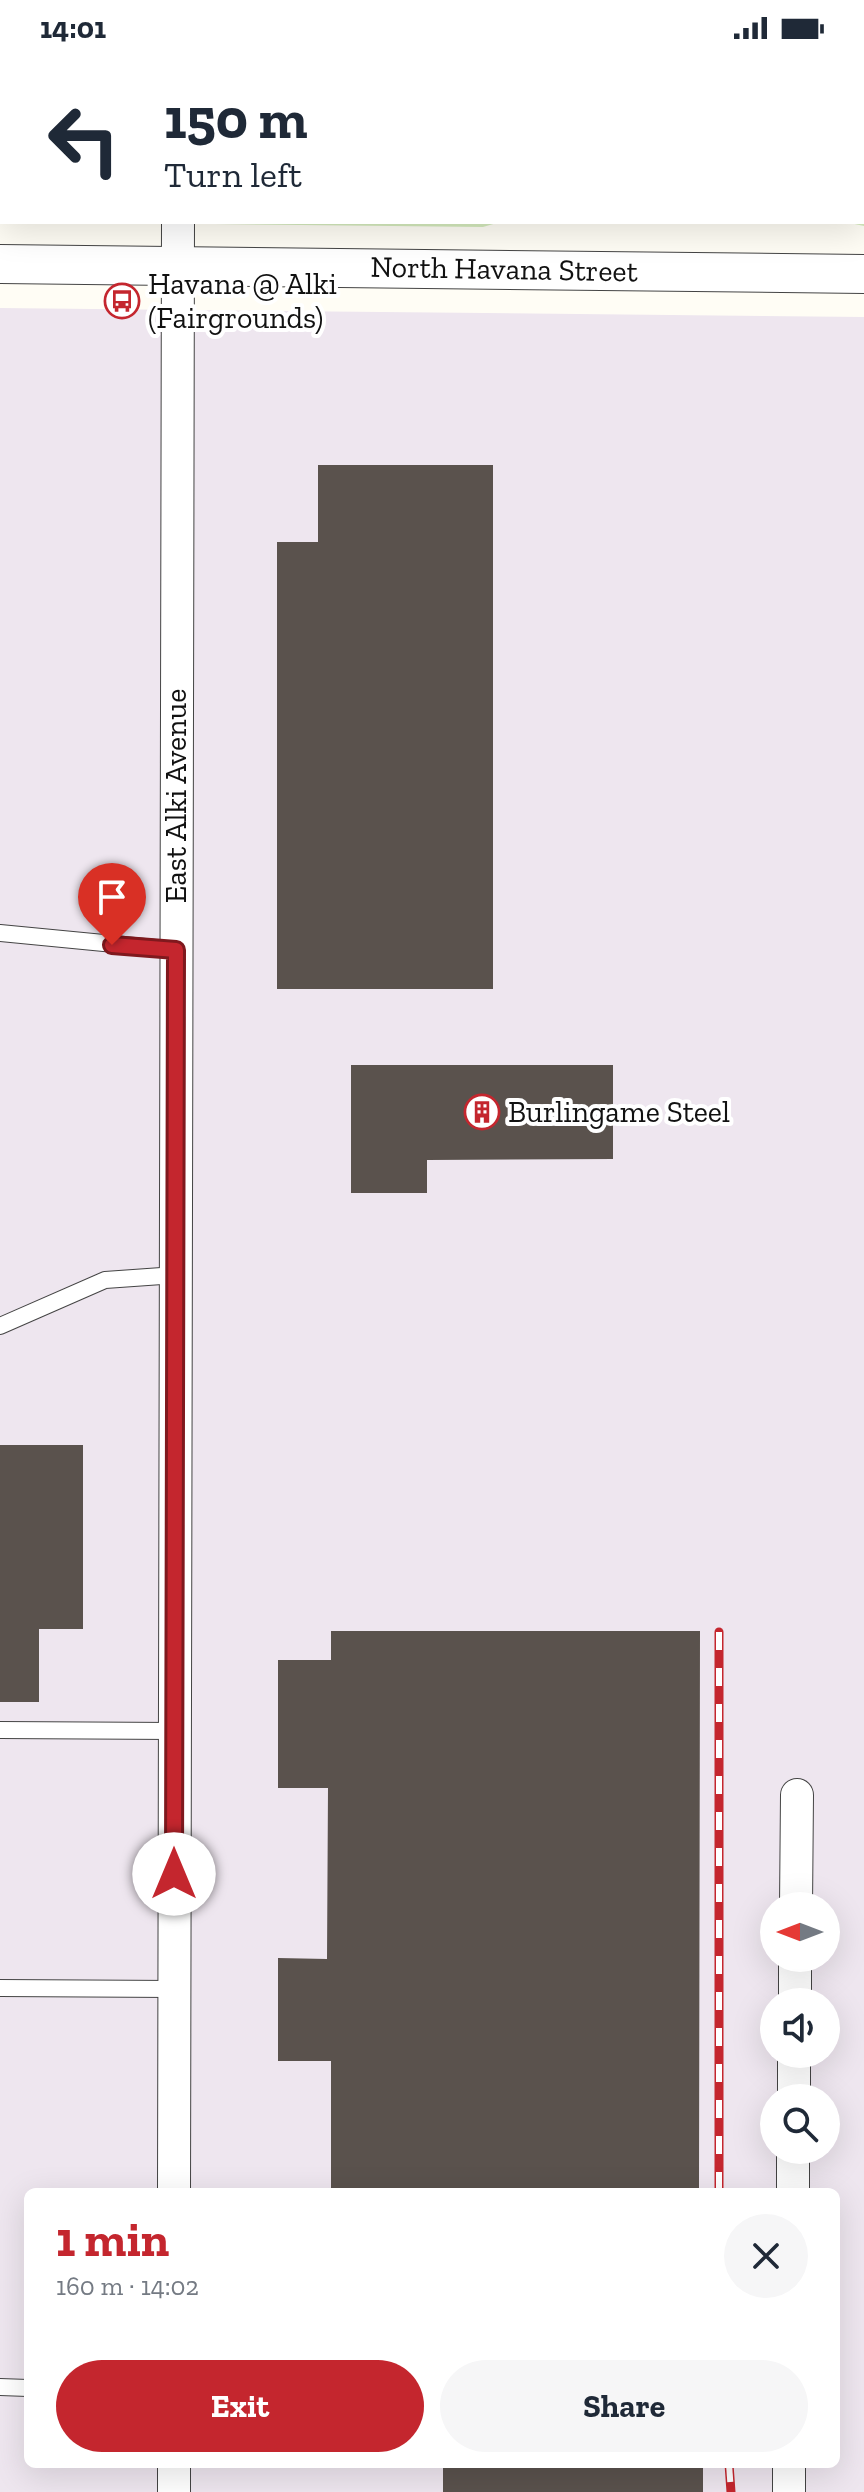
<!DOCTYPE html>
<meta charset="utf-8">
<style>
body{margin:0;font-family:"Zilla Slab",serif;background:#f6f6f7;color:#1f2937;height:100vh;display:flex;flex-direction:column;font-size:30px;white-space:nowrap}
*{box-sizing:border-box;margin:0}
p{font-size:26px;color:#747a83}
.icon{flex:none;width:44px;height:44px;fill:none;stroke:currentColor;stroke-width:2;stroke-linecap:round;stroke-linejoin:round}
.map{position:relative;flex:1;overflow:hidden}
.sheet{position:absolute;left:24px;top:2132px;width:816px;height:280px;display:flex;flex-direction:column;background:#fff;border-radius:12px;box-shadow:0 8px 32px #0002}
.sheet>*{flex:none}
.hud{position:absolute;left:0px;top:0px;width:864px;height:168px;box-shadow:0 8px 32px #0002;background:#fff;color:#1f2937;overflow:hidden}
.needle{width:52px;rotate:270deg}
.buttons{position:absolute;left:760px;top:1836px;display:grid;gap:16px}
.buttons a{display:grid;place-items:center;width:80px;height:80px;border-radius:50%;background:#fff;box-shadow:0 8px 32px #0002;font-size:40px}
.pin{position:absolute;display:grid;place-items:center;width:68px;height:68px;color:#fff;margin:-82px -34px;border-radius:50% 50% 50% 0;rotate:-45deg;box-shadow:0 0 8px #0007}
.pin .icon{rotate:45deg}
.me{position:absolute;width:88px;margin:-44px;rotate:0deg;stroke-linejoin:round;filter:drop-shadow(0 0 6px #0008)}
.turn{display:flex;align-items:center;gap:28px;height:168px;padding:0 32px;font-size:36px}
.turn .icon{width:104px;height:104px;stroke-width:2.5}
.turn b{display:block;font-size:56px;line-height:68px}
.round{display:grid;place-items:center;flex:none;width:84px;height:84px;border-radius:42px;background:#f6f6f7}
.head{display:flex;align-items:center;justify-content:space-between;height:136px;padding:0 32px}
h1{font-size:48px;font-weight:700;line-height:60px;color:#c4262e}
.button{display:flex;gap:16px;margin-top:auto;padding:16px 32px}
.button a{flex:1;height:92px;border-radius:48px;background:#c4262e;color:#fff;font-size:32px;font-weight:700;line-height:92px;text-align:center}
.button a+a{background:#f6f6f7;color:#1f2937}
.status{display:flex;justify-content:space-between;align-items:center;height:56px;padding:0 40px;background:#fff;direction:ltr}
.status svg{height:22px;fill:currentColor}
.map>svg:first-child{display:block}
.industrial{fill:#eee6ef;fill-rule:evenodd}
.green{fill:#d5ebbd}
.building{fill:#5a524d}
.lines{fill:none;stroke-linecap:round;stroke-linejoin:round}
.service-casing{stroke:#444;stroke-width:18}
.minor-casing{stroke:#444;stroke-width:34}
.tertiary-casing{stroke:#444;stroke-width:40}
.service{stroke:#fff;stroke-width:16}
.minor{stroke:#fff;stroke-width:32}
.tertiary{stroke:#fff;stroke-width:38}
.rail-casing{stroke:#c4262e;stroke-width:9}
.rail{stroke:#fff;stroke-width:6;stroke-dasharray:18;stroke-linecap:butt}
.route-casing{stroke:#7f191e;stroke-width:20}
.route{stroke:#c4262e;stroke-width:14}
.labels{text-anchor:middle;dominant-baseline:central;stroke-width:8;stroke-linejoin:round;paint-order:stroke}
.street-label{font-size:30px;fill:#111;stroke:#fff}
.poi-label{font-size:30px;fill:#111;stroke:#fff;text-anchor:start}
</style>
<div class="status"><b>14:01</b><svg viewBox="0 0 49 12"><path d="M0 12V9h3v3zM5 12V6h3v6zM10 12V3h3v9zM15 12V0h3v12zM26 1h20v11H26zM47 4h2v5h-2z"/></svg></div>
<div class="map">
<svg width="864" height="2436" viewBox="0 0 864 2436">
<rect width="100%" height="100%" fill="#fffdf5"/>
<!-- industrial -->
<path class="industrial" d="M0,252L864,261V2436H0ZM774,1850H826V1902H774ZM774,1946H826V1998H774ZM774,2042H826V2094H774ZM28,2136H836V2408H28Z"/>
<!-- green -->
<g class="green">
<polygon points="0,0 864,0 864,170 845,166 862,166 862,2 2,2 2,165"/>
<polygon points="45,166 500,166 483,171"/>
</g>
<!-- building -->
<g class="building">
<polygon points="318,409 493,409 493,933 277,933 277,486 318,486"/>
<polygon points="351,1009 613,1009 613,1103 427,1104 427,1137 351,1137"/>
<polygon points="0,1389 83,1389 83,1573 39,1573 39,1646 0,1646"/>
<polygon points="331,1575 700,1575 699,2136 331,2136 331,2005 278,2005 278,1902 327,1903 328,1732 278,1732 278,1604 331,1604"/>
<rect x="443" y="2408" width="260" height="28"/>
</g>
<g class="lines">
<!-- service casing -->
<g class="service-casing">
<g id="service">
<polyline points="537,2 537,0"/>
<polyline points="862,78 864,78"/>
<polyline points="0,877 176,894"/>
<polyline points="0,1270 105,1224 176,1219"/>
<polyline points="0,1674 175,1675"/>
<polyline points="0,1932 174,1933"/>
<polyline points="0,2331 28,2332"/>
</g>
</g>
<!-- minor casing -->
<g class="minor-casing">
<g id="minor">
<polyline points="178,0 178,2"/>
<polyline points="796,1850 797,1739"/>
<polyline points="795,1946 795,1902"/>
<polyline points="794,2042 794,1998"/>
<polyline points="174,2136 178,166"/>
<polyline points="793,2136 793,2094"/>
<polyline points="174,2436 174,2408"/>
<polyline points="789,2436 789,2408"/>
</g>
</g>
<!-- tertiary casing -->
<g class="tertiary-casing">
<polyline id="tertiary" points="0,208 864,218"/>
</g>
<!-- service -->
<use href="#service" class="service"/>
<!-- minor -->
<use href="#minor" class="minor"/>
<!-- tertiary -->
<use href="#tertiary" class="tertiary"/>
<!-- rail casing -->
<g class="rail-casing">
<g id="rail">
<polyline points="719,1576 719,2136"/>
<polyline points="729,2408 731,2436"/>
</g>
</g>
<!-- rail -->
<use href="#rail" class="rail"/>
</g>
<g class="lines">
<!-- route casing -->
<g class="route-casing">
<polyline id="route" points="112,889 176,894 174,1818"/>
</g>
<!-- route -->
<use href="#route" class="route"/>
</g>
<!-- icons -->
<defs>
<g id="bus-ring" transform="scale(1.8)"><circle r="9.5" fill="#fff" stroke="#c4262e" stroke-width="1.5"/><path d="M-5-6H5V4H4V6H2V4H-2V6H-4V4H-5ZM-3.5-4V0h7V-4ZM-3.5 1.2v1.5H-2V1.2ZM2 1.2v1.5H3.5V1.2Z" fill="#c4262e"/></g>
<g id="building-ring" transform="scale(1.8)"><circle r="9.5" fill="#fff" stroke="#c4262e" stroke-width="1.5"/><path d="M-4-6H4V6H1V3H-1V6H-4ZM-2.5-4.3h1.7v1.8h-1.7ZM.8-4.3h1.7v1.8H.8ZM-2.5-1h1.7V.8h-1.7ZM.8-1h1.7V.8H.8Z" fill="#c4262e"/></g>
</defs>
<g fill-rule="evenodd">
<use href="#bus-ring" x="122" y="245"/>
<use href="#building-ring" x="482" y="1056"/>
</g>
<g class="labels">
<!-- street labels -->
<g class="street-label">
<text transform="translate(504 213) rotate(1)">North Havana Street</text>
<text transform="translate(176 740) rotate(-90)">East Alki Avenue</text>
</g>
<!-- poi labels -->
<g class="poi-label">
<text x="148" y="228">Havana @ Alki<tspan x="148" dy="34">(Fairgrounds)</tspan></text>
<text x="508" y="1056">Burlingame Steel</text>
</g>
</g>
</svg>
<div class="buttons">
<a><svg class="needle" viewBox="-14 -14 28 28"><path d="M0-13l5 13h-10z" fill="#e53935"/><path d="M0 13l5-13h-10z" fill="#747a83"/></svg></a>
<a><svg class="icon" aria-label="sound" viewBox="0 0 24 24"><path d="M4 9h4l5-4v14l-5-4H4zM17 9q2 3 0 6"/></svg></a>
<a><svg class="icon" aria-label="search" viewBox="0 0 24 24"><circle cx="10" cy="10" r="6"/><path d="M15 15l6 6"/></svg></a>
</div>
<div class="pin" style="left:112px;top:889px;background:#d93025"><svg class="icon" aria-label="arrive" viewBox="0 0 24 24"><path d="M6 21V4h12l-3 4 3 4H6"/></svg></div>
<svg class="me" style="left:174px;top:1818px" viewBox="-20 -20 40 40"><circle r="19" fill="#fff"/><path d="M0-13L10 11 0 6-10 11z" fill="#c4262e"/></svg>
<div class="hud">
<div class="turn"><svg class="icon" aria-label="left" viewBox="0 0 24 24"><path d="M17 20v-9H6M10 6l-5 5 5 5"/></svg><div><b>150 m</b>Turn left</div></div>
</div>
<section class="sheet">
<div class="head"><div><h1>1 min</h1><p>160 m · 14:02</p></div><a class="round"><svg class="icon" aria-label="close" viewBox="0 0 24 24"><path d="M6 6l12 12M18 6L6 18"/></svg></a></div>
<div class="button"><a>Exit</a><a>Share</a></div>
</section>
</div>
